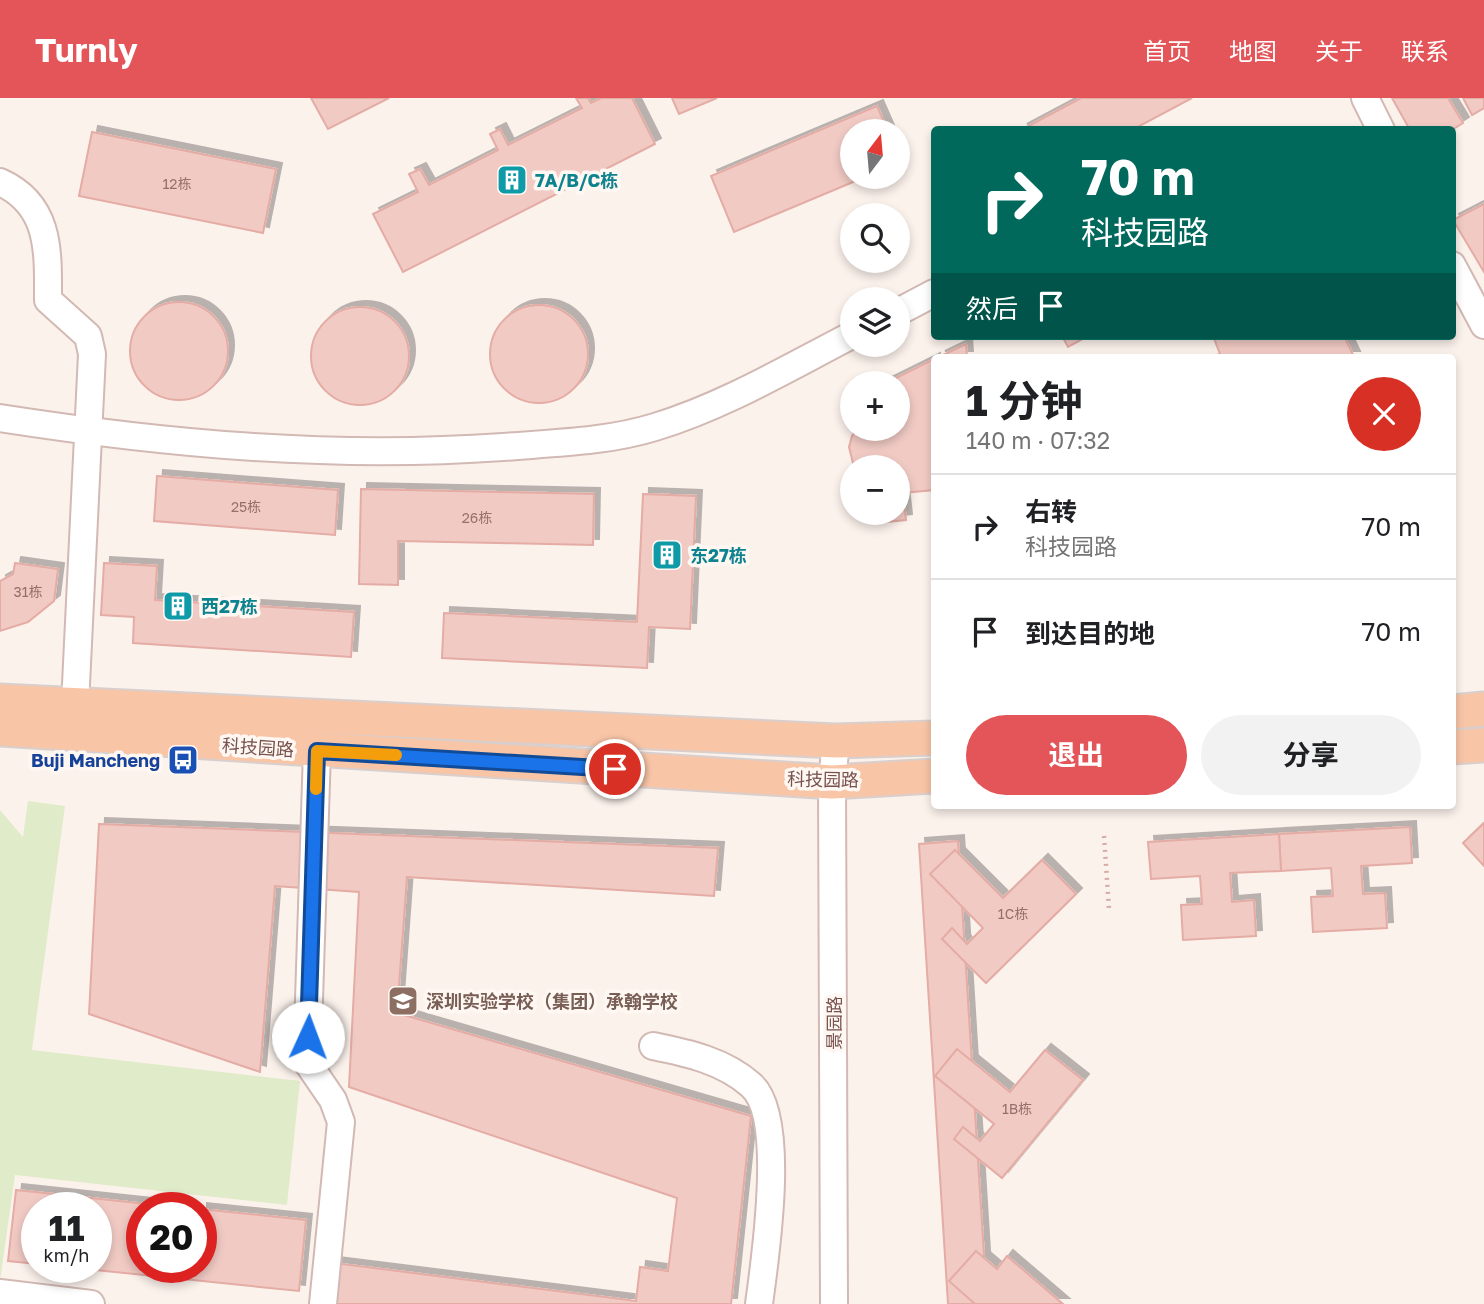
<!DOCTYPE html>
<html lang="zh">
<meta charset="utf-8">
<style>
body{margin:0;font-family:"Golos Text","Noto Sans SC",sans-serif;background:#f2f2f2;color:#202124;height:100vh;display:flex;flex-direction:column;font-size:26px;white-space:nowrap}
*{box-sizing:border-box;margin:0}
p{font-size:23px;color:#757577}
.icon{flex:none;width:38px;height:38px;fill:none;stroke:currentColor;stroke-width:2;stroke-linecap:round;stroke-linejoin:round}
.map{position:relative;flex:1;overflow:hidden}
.drawer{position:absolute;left:931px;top:256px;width:525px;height:455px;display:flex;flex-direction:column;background:#fff;border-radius:7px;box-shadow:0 4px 10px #0003}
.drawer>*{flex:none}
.top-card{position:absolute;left:931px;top:28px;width:525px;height:214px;border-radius:7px;box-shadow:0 4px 10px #0003;background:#00695c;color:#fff;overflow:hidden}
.needle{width:46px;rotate:16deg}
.buttons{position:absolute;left:840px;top:21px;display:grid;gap:14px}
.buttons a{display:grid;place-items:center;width:70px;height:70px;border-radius:50%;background:#fff;box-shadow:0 4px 10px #0003;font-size:35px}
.speed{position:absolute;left:21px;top:1094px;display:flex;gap:14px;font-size:35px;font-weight:700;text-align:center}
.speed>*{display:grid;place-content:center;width:91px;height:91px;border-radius:50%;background:#fff;box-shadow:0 4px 10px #0003;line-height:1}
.speed small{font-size:18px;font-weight:400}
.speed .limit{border:10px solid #d22;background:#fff;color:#111}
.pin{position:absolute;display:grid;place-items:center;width:60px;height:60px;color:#fff;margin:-30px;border:4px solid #fff;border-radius:50%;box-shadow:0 2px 7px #0007}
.me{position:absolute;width:77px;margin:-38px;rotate:2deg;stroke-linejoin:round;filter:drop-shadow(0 0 5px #0008)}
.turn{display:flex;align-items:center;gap:24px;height:147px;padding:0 35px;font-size:32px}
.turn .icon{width:91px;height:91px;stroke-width:2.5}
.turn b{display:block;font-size:49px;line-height:60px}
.then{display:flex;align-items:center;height:66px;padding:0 35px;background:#0003;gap:14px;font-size:26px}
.round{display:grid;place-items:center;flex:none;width:74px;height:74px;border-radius:37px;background:#f2f2f2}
.overview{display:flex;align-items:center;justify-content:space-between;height:119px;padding:0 35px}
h1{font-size:42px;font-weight:700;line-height:52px}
.action{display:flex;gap:14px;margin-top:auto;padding:14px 35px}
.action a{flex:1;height:80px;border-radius:42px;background:#e35559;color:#fff;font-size:28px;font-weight:700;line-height:80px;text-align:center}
.action a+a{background:#f2f2f2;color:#202124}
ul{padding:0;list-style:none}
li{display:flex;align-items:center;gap:21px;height:105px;padding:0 35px;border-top:2px solid #e0e0e0}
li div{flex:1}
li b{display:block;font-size:26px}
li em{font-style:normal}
header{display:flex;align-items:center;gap:42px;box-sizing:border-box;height:98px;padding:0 35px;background:#e35559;color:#fff}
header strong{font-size:33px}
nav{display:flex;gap:38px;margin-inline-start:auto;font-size:24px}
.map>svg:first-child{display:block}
.green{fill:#dfebc9}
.building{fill:#f1cac4;stroke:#e4aca4;stroke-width:2;filter:url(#shadow)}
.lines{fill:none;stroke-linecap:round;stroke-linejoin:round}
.minor-casing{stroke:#d2b9b3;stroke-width:30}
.major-casing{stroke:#d9cfcd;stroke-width:37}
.path{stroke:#d7aca6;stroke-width:4.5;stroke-dasharray:2 5;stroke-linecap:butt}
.minor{stroke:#fff;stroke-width:26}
.major{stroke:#f8c5a7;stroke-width:33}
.route-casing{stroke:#114b97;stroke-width:18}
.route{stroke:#1a73e8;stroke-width:12}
.slow{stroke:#f59e0b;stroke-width:12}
.labels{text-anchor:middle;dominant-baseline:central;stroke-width:7;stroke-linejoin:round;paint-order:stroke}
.number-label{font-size:14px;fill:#96706c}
.culture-label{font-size:18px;font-weight:bold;fill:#0d838f;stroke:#fff7f2;text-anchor:start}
.street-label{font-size:18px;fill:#78524e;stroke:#fff7f2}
.transit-label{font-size:18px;font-weight:bold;fill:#164399;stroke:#fff7f2;text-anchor:end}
.education-label{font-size:18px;font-weight:bold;fill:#785e54;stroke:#fff7f2;text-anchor:start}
</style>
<header>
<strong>Turnly</strong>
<nav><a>首页</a><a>地图</a><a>关于</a><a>联系</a></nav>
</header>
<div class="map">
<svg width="1484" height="1206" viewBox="0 0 1484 1206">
<defs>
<filter id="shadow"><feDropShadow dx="6" dy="-6" stdDeviation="0" flood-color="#0004"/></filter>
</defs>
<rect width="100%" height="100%" fill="#fcf2ec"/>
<!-- green -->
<polygon class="green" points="28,703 65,708 32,952 300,983 287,1107 15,1077 0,1183 0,712 23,739"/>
<!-- building -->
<g class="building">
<polygon points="311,0 389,0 328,31"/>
<polygon points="576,0 588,0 591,5 601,0 632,0 655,46 403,174 373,116 418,94 409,76 420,71 429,87 498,52 490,36 500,31 508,47 582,10"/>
<polygon points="672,0 717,0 679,16"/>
<polygon points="1081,0 1192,0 1132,32 1021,32"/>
<polygon points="1392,0 1448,0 1463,25 1452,32 1410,32"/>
<polygon points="1463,0 1484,0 1484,10 1472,17"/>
<polygon points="877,8 888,33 852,33 852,79 865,79 734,134 711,78"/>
<polygon points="92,34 276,71 263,135 79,98"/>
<polygon points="1484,106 1484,174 1453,122"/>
<circle cx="179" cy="253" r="49"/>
<circle cx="539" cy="256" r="49"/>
<circle cx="360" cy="258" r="49"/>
<polygon points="1062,238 1088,238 1068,249"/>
<polygon points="1213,238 1344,238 1354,259 1213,259 1220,256"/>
<polygon points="966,246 967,259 939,259"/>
<polygon points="934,261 934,392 903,395 906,422 887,424 886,415 898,415 898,369 854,369 849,349 852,338 857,331 898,331 898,285 886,285"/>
<polygon points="157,378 338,392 335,437 154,423"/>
<polygon points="361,391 594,396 593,447 398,443 398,487 359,486"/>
<polygon points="643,396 696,398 690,531 649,529 647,570 442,560 444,515 637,524"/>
<polygon points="15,465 58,471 54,503 28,524 0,533 0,483 13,476"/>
<polygon points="104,465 157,468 155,502 354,514 351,559 133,545 134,519 101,517"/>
<polygon points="1484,725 1484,768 1463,745"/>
<polygon points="99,726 718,750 714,798 407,779 397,915 751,1018 731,1206 329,1206 334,1165 636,1203 640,1169 668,1173 677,1100 349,989 359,794 275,788 260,974 89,916"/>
<polygon points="1410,729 1412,765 1361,768 1363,796 1385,795 1387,830 1313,834 1311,799 1333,798 1331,770 1281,773 1279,736"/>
<polygon points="1279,736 1281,773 1230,775 1232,804 1254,802 1256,838 1183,842 1181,807 1202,806 1200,778 1151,781 1148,744"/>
<polygon points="958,743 987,1206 948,1206 919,746"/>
<polygon points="955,752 1003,800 1042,762 1076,796 986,885 942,841 952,830 967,846 983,830 930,776"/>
<polygon points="957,951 1010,994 1045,952 1083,982 1002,1080 954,1041 963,1029 980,1043 994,1026 935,978"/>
<polygon points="16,1092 184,1110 142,1110 142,1169 201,1169 201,1111 306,1122 299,1193 66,1169 96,1169 96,1110 37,1110 37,1166 8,1163"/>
<polygon points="976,1153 997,1171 1007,1158 1063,1206 975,1206 949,1183"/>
</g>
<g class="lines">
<!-- minor casing -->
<g class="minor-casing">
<g id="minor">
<polyline points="1365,0 1381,32"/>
<path d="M0,84C51,107 48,154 48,202L88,238L92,256L75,607"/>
<polyline points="1452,167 1484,227"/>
<polyline points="898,214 934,195"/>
<path d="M0,320C167,346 333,361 503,349C552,345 607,344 655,329C724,308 788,270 852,237"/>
<polyline points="317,653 307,964 333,1002 341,1024 323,1206"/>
<path d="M653,948C688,955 724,963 751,987C787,1018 765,1161 759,1206"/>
<polyline points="0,1195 91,1206"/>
<polyline points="834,1206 832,684 836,643"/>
</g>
</g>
<!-- major casing -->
<g class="major-casing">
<g id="major">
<polyline points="0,603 836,643 934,640"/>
<polyline points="1452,614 1484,611"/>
<polyline points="0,631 832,684 934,678"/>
<polyline points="1452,649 1484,647"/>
</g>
</g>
<!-- path -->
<polyline class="path" points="1104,738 1109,811"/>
<!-- minor -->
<use href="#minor" class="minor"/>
<!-- major -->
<use href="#major" class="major"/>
</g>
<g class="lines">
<!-- route casing -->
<g class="route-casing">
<polyline id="route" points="308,939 317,653 615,671"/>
</g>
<!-- route -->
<use href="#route" class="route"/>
<!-- slow -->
<polyline class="slow" points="316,691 317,653 396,657"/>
</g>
<!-- icons -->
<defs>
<g id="building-square" transform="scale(1.575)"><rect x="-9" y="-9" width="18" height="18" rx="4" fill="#0f9aa8" stroke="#fff7f2"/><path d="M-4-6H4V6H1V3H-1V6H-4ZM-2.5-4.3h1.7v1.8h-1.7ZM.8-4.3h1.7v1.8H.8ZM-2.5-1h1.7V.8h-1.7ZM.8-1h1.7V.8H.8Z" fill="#fff"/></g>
<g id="bus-square" transform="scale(1.575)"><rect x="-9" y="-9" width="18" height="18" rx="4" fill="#1a4fb4" stroke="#fff7f2"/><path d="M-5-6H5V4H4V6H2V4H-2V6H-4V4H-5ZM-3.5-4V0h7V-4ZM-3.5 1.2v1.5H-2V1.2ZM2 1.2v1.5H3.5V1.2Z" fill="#fff"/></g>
<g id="school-square" transform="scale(1.575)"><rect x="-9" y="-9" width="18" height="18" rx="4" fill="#8d6e63" stroke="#fff7f2"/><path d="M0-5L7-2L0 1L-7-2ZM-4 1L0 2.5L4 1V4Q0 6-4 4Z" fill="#fff"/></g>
</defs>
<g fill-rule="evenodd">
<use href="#building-square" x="512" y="82"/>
<use href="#building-square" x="667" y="457"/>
<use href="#building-square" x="178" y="508"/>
<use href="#bus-square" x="183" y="662"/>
<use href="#school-square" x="403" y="903"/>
</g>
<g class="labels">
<!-- number labels -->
<g class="number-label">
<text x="177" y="85">12栋</text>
<text x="246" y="408">25栋</text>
<text x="477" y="419">26栋</text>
<text x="28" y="493">31栋</text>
<text x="1013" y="815">1C栋</text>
<text x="1017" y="1010">1B栋</text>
</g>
<!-- culture labels -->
<g class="culture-label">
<text x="535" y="82">7A/B/C栋</text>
<text x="690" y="457">东27栋</text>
<text x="201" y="508">西27栋</text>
</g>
<!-- street labels -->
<g class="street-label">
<text transform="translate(258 649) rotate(4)">科技园路</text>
<text transform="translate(823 681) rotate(1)">科技园路</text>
<text transform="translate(834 925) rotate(-90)">景园路</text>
</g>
<!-- transit labels -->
<g class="transit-label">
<text x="160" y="662">Buji Mancheng</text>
</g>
<!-- education labels -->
<g class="education-label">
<text x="426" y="903">深圳实验学校（集团）承翰学校</text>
</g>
</g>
</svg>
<div class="buttons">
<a><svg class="needle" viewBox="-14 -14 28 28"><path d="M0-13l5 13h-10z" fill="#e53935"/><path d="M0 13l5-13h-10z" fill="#757577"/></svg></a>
<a><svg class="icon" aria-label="search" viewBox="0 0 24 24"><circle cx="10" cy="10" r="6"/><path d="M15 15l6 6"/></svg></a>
<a><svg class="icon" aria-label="layers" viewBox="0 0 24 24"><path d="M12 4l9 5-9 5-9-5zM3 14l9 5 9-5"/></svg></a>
<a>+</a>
<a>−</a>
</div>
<div class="speed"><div>11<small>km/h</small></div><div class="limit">20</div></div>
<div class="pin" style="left:615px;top:671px;background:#d93025"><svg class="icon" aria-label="arrive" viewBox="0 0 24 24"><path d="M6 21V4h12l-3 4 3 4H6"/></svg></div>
<svg class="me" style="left:308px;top:939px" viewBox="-20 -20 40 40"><circle r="19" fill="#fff"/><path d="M0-13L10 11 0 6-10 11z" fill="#1a73e8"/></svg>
<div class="top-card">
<div class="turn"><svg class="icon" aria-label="right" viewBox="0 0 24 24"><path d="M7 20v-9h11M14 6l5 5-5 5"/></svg><div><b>70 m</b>科技园路</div></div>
<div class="then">然后<svg class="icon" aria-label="arrive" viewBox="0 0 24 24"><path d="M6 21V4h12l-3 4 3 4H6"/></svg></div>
</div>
<section class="drawer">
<div class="overview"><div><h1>1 分钟</h1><p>140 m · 07:32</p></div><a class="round" style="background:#d93025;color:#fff"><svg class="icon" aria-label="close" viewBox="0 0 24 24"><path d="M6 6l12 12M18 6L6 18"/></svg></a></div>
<ul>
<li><svg class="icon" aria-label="right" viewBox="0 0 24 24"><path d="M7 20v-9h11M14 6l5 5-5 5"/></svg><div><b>右转</b><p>科技园路</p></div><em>70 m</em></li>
<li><svg class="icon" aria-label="arrive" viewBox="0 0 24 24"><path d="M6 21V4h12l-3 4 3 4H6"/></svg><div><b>到达目的地</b></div><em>70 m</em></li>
</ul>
<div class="action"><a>退出</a><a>分享</a></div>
</section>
</div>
